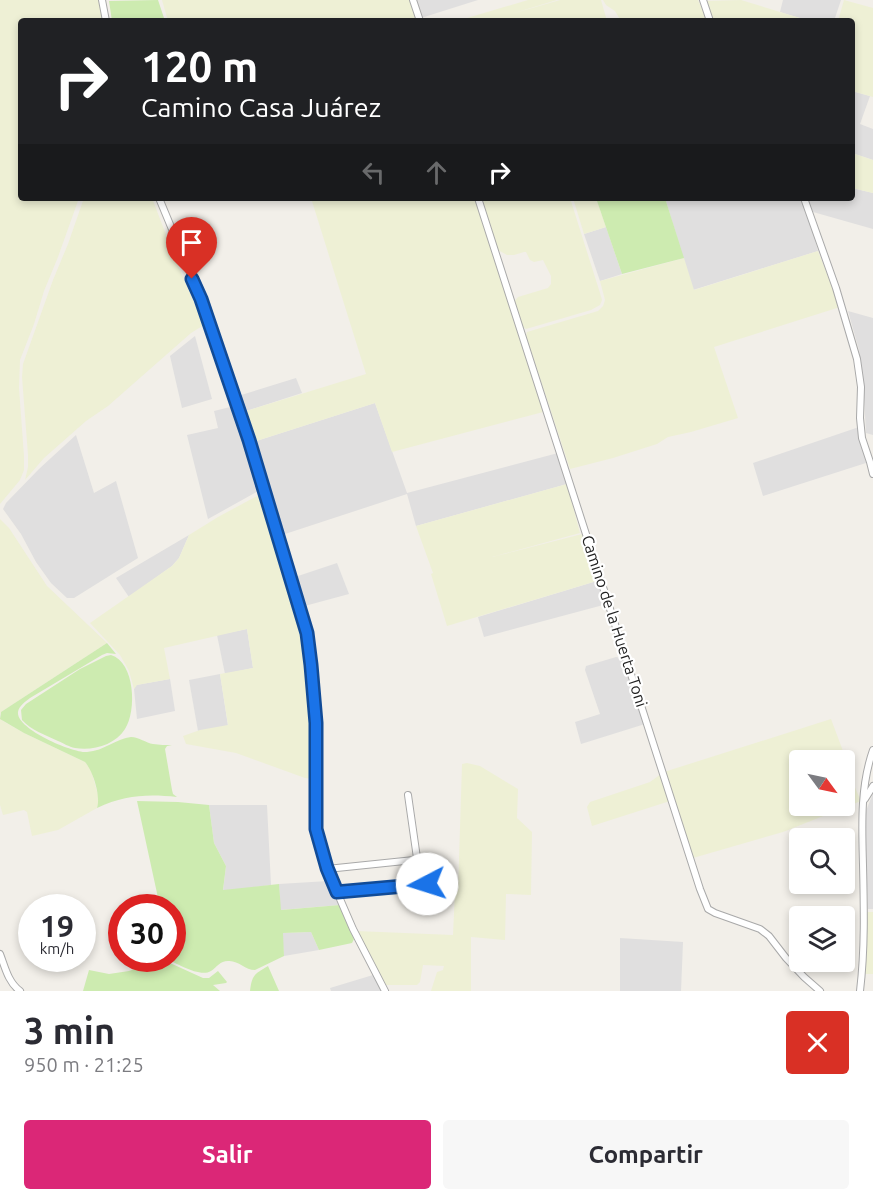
<!DOCTYPE html>
<html lang="es">
<meta charset="utf-8">
<style>
body{margin:0;font-family:Ubuntu,sans-serif;background:#f7f7f7;color:#2b2b33;height:100vh;display:flex;flex-direction:column;font-size:22px;white-space:nowrap}
*{box-sizing:border-box;margin:0}
p{font-size:20px;color:#7c7c81}
.icon{flex:none;width:33px;height:33px;fill:none;stroke:currentColor;stroke-width:2;stroke-linecap:round;stroke-linejoin:round}
.map{position:relative;height:991px;overflow:hidden}
.drawer{display:flex;flex-direction:column;background:#fff;flex:1}
.drawer>*{flex:none}
.hud{position:absolute;left:18px;top:18px;width:837px;height:183px;border-radius:6px;box-shadow:0 3px 9px #0003;background:#202124;color:#fff;overflow:hidden}
.needle{width:39px;rotate:123deg}
.controls{position:absolute;left:789px;top:750px;display:grid;gap:12px}
.controls a{display:grid;place-items:center;width:66px;height:66px;border-radius:6px;background:#fff;box-shadow:0 3px 9px #0003;font-size:30px}
.speed{position:absolute;left:18px;top:894px;display:flex;gap:12px;font-size:30px;font-weight:700;text-align:center}
.speed>*{display:grid;place-content:center;width:78px;height:78px;border-radius:50%;background:#fff;box-shadow:0 3px 9px #0003;line-height:1}
.speed small{font-size:15px;font-weight:400}
.speed .limit{border:9px solid #d22;background:#fff;color:#111}
.pin{position:absolute;display:grid;place-items:center;width:51px;height:51px;color:#fff;margin:-62px -26px;border-radius:50% 50% 50% 0;rotate:-45deg;box-shadow:0 0 6px #0007}
.pin .icon{rotate:45deg}
.me{position:absolute;width:66px;margin:-33px;rotate:265deg;stroke-linejoin:round;filter:drop-shadow(0 0 4px #0008)}
.turn{display:flex;align-items:center;gap:21px;height:126px;padding:0 24px;font-size:27px}
.turn .icon{width:78px;height:78px;stroke-width:2.5}
.turn b{display:block;font-size:42px;line-height:51px}
.lanes{display:flex;align-items:center;height:57px;padding:0 24px;background:#0003;justify-content:center;gap:30px;direction:ltr}
.lanes .off{opacity:.35}
.round{display:grid;place-items:center;flex:none;width:63px;height:63px;border-radius:6px;background:#f7f7f7}
.overview{display:flex;align-items:center;justify-content:space-between;height:102px;padding:0 24px}
h1{font-size:36px;font-weight:600;line-height:45px}
.primary-button{display:flex;gap:12px;margin-top:auto;padding:12px 24px}
.primary-button a{flex:1;height:69px;border-radius:6px;background:#db2777;color:#fff;font-size:24px;font-weight:600;line-height:69px;text-align:center}
.primary-button a+a{background:#f7f7f7;color:#2b2b33}
.map>svg:first-child{display:block}
.residential{fill:#e0dfdf}
.farmland{fill:#eef0d5;fill-rule:evenodd}
.grass{fill:#cdebb0}
.lines{fill:none;stroke-linecap:round;stroke-linejoin:round}
.minor-casing{stroke:#a9a9a9;stroke-width:8}
.minor{stroke:#fff;stroke-width:6}
.route-casing{stroke:#114b97;stroke-width:15}
.route{stroke:#1a73e8;stroke-width:10}
.labels{text-anchor:middle;dominant-baseline:central;stroke-width:4.5;stroke-linejoin:round;paint-order:stroke}
.street-label{font-size:16px;fill:#222;stroke:#fff}
</style>
<div class="map">
<svg width="873" height="991" viewBox="0 0 873 991">
<rect width="100%" height="100%" fill="#f2efe9"/>
<!-- residential -->
<g class="residential">
<polygon points="415,0 478,0 421,18"/>
<polygon points="783,0 841,0 834,21 810,21 780,12"/>
<polygon points="852,91 870,96 860,124 873,129 873,160 852,153"/>
<polygon points="852,188 873,193 873,229 813,212 807,198 852,198"/>
<polygon points="665,198 801,198 808,215 818,251 693,290"/>
<polygon points="606,227 622,274 600,281 584,234"/>
<polygon points="848,311 873,318 873,435 866,433 863,380 859,350"/>
<polygon points="195,336 212,399 182,408 170,356"/>
<polygon points="296,378 302,393 243,412 238,396"/>
<polygon points="375,403 407,493 558,453 567,484 416,526 407,494 282,535 253,442"/>
<polygon points="234,406 262,489 208,519 187,435 218,428 214,411"/>
<polygon points="859,427 866,463 763,496 753,463"/>
<polygon points="76,435 94,493 116,481 138,558 74,598 67,598 51,583 36,562 21,534 3,509 6,503 39,469"/>
<polygon points="189,535 179,558 172,566 129,597 116,578"/>
<polygon points="337,563 349,594 301,607 292,578"/>
<polygon points="600,580 607,604 484,637 478,617"/>
<polygon points="247,629 253,668 225,674 217,635"/>
<polygon points="616,657 621,658 625,662 645,724 581,744 575,722 600,714 585,670 586,666"/>
<polygon points="220,674 228,726 198,731 189,680"/>
<polygon points="170,679 175,711 137,719 134,689 136,685"/>
<polygon points="873,793 873,909 868,909 866,859 866,811"/>
<polygon points="209,805 267,805 271,885 223,891 226,866 214,843"/>
<polygon points="328,881 333,886 340,905 280,910 279,884"/>
<polygon points="311,932 319,950 284,956 282,933"/>
<polygon points="620,938 683,942 681,991 620,991"/>
<polygon points="373,975 382,991 331,991 330,988"/>
</g>
<!-- farmland -->
<g class="farmland">
<polygon points="0,0 101,0 105,21 21,21 21,198 79,198 58,257 44,291 34,324 20,360 19,388 24,456 24,470 20,480 0,504"/>
<polygon points="162,0 412,0 419,21 168,21"/>
<polygon points="528,0 557,0 511,14 560,0 601,0 607,21 457,21"/>
<polygon points="603,0 698,0 706,18 696,21 621,21 615,11 606,5"/>
<polygon points="741,0 780,12 810,21 713,21 706,1"/>
<polygon points="844,0 873,8 873,97 852,91 852,21 838,21"/>
<polygon points="852,153 873,160 873,193 852,188"/>
<polygon points="84,198 152,198 178,266 204,325 191,333 108,406 86,421 44,458 25,480 28,467 28,455 22,377 23,364 53,280 68,244"/>
<polygon points="311,198 476,198 547,411 392,452 375,403 253,442 243,412 366,374"/>
<polygon points="480,198 570,198 600,293 602,300 600,305 591,310 550,322 526,329 523,327 513,303 518,297 548,288 551,284 551,276 543,260 534,262 530,260 526,252 524,252 514,255 507,255 498,250"/>
<polygon points="573,198 596,198 606,227 584,234"/>
<polygon points="818,251 840,307 714,347 738,418 691,432 668,437 657,444 613,458 570,469 526,336 527,332 598,311 603,306 605,300 600,281 684,258 694,290"/>
<polygon points="567,484 580,533 492,557 586,533 600,580 447,626 431,574 433,573 416,526"/>
<polygon points="259,495 265,497 309,655 315,732 314,779 305,778 236,753 186,744 183,736 200,730 228,725 220,674 253,668 247,629 164,648 170,679 137,685 134,689 129,671 120,655 90,623 172,566 179,558 189,535 218,517"/>
<polygon points="0,519 9,528 47,586 107,643 1,712 0,714"/>
<polygon points="0,717 3,721 24,733 85,762 91,770 98,795 99,801 97,808 58,830 32,836 27,812 24,810 3,815 0,805"/>
<path d="M831,719L843,751L853,783L861,801L783,832L693,858L664,772ZM800,760H844V806H800Z"/>
<polygon points="467,763 480,766 518,789 517,818 532,832 531,895 506,894 505,940 471,937 471,991 431,991 437,972 443,970 444,966 423,965 420,982 417,985 385,985 356,931 453,935 455,892 458,891 462,764"/>
<polygon points="661,774 670,801 592,826 587,807 590,802 650,782"/>
<polygon points="866,912 873,912 873,974 863,974"/>
</g>
<!-- grass -->
<g class="grass">
<polygon points="158,0 165,21 112,21 109,1"/>
<polygon points="596,198 665,198 684,258 622,274"/>
<path d="M107,643L116,654L107,653L102,655L30,698C25,702 19,706 18,712C16,729 73,753 87,752C104,751 117,738 131,737C139,737 146,743 153,744C159,745 166,745 172,745L167,746L165,749L172,790L173,794L177,797C147,794 125,795 97,808C101,796 93,771 85,762L24,733L0,719L1,712Z"/>
<path d="M111,655C135,662 137,711 125,729C115,745 93,751 75,748C69,747 63,743 58,741C45,735 31,730 22,720L21,710L26,704L80,669L106,656Z"/>
<path d="M137,801L178,802L209,805L214,843L226,866L223,890L279,884L281,910L340,905L354,939L352,943L319,950L311,932L283,933L284,956L255,970C245,970 238,960 228,961C220,961 217,967 211,971C200,978 177,963 166,959L172,958V908L160,907Z"/>
<polygon points="155,962 170,963 203,978 209,978 218,971 227,982 226,983 213,985 220,991 83,991 89,970 109,974 129,971"/>
<path d="M268,966L279,991H250C252,974 255,974 268,966Z"/>
</g>
<g class="lines">
<!-- minor casing -->
<g class="minor-casing">
<g id="minor">
<polyline points="102,0 106,21"/>
<polyline points="413,0 420,21"/>
<polyline points="703,0 710,21"/>
<polyline points="159,198 201,299 249,440 307,633 311,665 316,723 316,829 327,869 353,929 385,991"/>
<polyline points="478,198 700,889 708,909 715,913 760,929 769,936 786,958 804,977 820,991"/>
<polyline points="804,198 836,288 857,359 861,387 860,418 862,438 870,462 873,474"/>
<polyline points="865,799 873,786"/>
<polyline points="327,869 414,860 417,858 408,795"/>
<polyline points="337,892 450,881"/>
<path d="M0,954C5,967 8,982 20,991"/>
<path d="M860,991C865,949 864,907 863,865C862,827 860,787 873,750"/>
</g>
</g>
<!-- minor -->
<use href="#minor" class="minor"/>
</g>
<g class="lines">
<!-- route casing -->
<g class="route-casing">
<polyline id="route" points="192,279 201,299 249,440 307,633 311,665 316,723 316,829 327,868 337,892 427,884"/>
</g>
<!-- route -->
<use href="#route" class="route"/>
</g>
<g class="labels">
<!-- street labels -->
<g class="street-label">
<text transform="translate(615 621) rotate(72)">Camino de la Huerta Toni</text>
</g>
</g>
</svg>
<div class="controls">
<a><svg class="needle" viewBox="-14 -14 28 28"><path d="M0-13l5 13h-10z" fill="#e53935"/><path d="M0 13l5-13h-10z" fill="#7c7c81"/></svg></a>
<a><svg class="icon" aria-label="search" viewBox="0 0 24 24"><circle cx="10" cy="10" r="6"/><path d="M15 15l6 6"/></svg></a>
<a><svg class="icon" aria-label="layers" viewBox="0 0 24 24"><path d="M12 4l9 5-9 5-9-5zM3 14l9 5 9-5"/></svg></a>
</div>
<div class="speed"><div>19<small>km/h</small></div><div class="limit">30</div></div>
<div class="pin" style="left:192px;top:279px;background:#d93025"><svg class="icon" aria-label="arrive" viewBox="0 0 24 24"><path d="M6 21V4h12l-3 4 3 4H6"/></svg></div>
<svg class="me" style="left:427px;top:884px" viewBox="-20 -20 40 40"><circle r="19" fill="#fff"/><path d="M0-13L10 11 0 6-10 11z" fill="#1a73e8"/></svg>
<div class="hud">
<div class="turn"><svg class="icon" aria-label="right" viewBox="0 0 24 24"><path d="M7 20v-9h11M14 6l5 5-5 5"/></svg><div><b>120 m</b>Camino Casa Juárez</div></div>
<div class="lanes"><svg class="icon off" aria-label="left" viewBox="0 0 24 24"><path d="M17 20v-9H6M10 6l-5 5 5 5"/></svg><svg class="icon off" aria-label="ahead" viewBox="0 0 24 24"><path d="M12 20V5M6 11l6-6 6 6"/></svg><svg class="icon" aria-label="right" viewBox="0 0 24 24"><path d="M7 20v-9h11M14 6l5 5-5 5"/></svg></div>
</div>
</div>
<section class="drawer">
<div class="overview"><div><h1>3 min</h1><p>950 m · 21:25</p></div><a class="round" style="background:#d93025;color:#fff"><svg class="icon" aria-label="close" viewBox="0 0 24 24"><path d="M6 6l12 12M18 6L6 18"/></svg></a></div>
<div class="primary-button"><a>Salir</a><a>Compartir</a></div>
</section>
